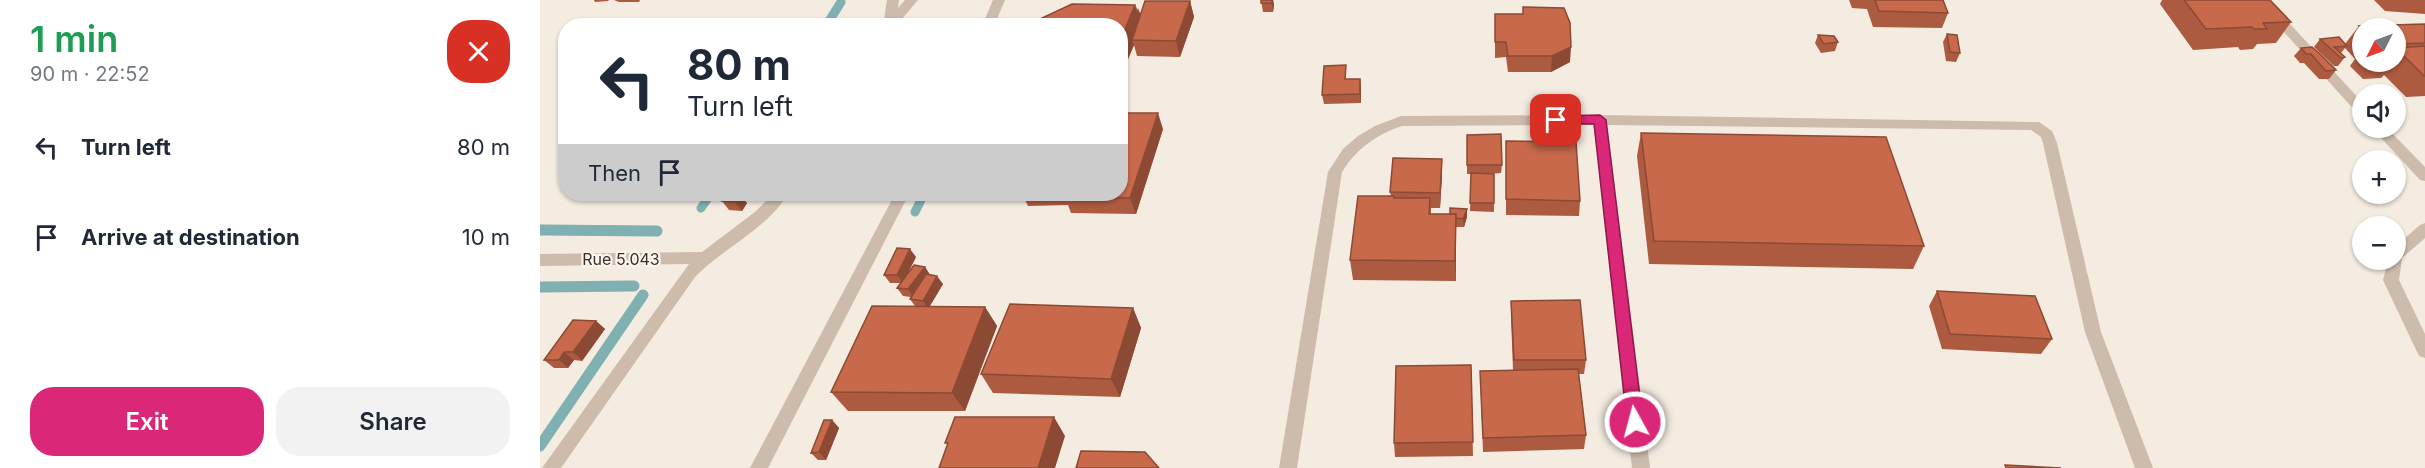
<!DOCTYPE html>
<meta charset="utf-8">
<style>
body{margin:0;font-family:Inter,sans-serif;background:#f2f2f3;color:#1f2937;height:100vh;display:flex;flex-direction:column;font-size:22px;white-space:nowrap}
*{box-sizing:border-box;margin:0}
p{font-size:20px;color:#747a83}
.icon{flex:none;width:33px;height:33px;fill:none;stroke:currentColor;stroke-width:2;stroke-linecap:round;stroke-linejoin:round}
.map{position:relative;flex:1;overflow:hidden}
.panel{display:flex;flex-direction:column;background:#fff;width:540px}
.panel>*{flex:none}
.top-card{position:absolute;left:18px;top:18px;width:570px;height:183px;border-radius:24px;box-shadow:0 2px 4px #0004;background:#fff;color:#1f2937;overflow:hidden}
.needle{width:39px;rotate:228deg}
.fabs{position:absolute;left:1812px;top:18px;display:grid;gap:12px}
.fabs a{display:grid;place-items:center;width:54px;height:54px;border-radius:50%;background:#fff;box-shadow:0 2px 4px #0004;font-size:30px}
.pin{position:absolute;display:grid;place-items:center;width:51px;height:51px;color:#fff;margin:-26px;border-radius:12px;box-shadow:0 3px 9px #0006}
.me{position:absolute;width:66px;margin:-33px;rotate:353deg;stroke-linejoin:round;filter:drop-shadow(0 0 4px #0008)}
.turn{display:flex;align-items:center;gap:21px;height:126px;padding:0 30px;font-size:27px}
.turn .icon{width:78px;height:78px;stroke-width:2.5}
.turn b{display:block;font-size:42px;line-height:51px}
.then{display:flex;align-items:center;height:57px;padding:0 30px;background:#0003;gap:12px;font-size:22px}
.round{display:grid;place-items:center;flex:none;width:63px;height:63px;border-radius:24px;background:#f2f2f3}
.summary{display:flex;align-items:center;justify-content:space-between;height:102px;padding:0 30px}
h1{font-size:36px;font-weight:600;line-height:45px;color:#1e9e55}
.action{display:flex;gap:12px;margin-top:auto;padding:12px 30px}
.action a{flex:1;height:69px;border-radius:24px;background:#db2777;color:#fff;font-size:24px;font-weight:600;line-height:69px;text-align:center}
.action a+a{background:#f2f2f3;color:#1f2937}
ul{padding:0;list-style:none}
li{display:flex;align-items:center;gap:18px;height:90px;padding:0 30px}
li div{flex:1}
li b{display:block;font-size:22px}
li em{font-style:normal}
main{display:flex;flex:1;min-height:0}
.map>svg:first-child{display:block}
.lines{fill:none;stroke-linecap:round;stroke-linejoin:round}
.stream-far1{stroke:#7fb0b2;stroke-width:9}
.stream{stroke:#7fb0b2;stroke-width:11}
.minor{fill:#cdbbac;fill-rule:evenodd}
.wall{fill:#ac5a40;fill-rule:evenodd}
.shaded-wall{fill:#8c4a34}
.building{fill:#c8694b;stroke:#8c4a34;stroke-width:1.5}
.route{fill:#db2777;stroke:#8e194d;stroke-width:1.5}
.labels{text-anchor:middle;dominant-baseline:central;stroke-width:4.5;stroke-linejoin:round;paint-order:stroke}
.street-label{font-size:16px;fill:#3b302b;stroke:#fbf5ee}
</style>
<main>
<section class="panel">
<div class="summary"><div><h1>1 min</h1><p>90 m · 22:52</p></div><a class="round" style="background:#d93025;color:#fff"><svg class="icon" aria-label="close" viewBox="0 0 24 24"><path d="M6 6l12 12M18 6L6 18"/></svg></a></div>
<ul>
<li><svg class="icon" aria-label="left" viewBox="0 0 24 24"><path d="M17 20v-9H6M10 6l-5 5 5 5"/></svg><div><b>Turn left</b></div><em>80 m</em></li>
<li><svg class="icon" aria-label="arrive" viewBox="0 0 24 24"><path d="M6 21V4h12l-3 4 3 4H6"/></svg><div><b>Arrive at destination</b></div><em>10 m</em></li>
</ul>
<div class="action"><a>Exit</a><a>Share</a></div>
</section>
<div class="map">
<svg width="1885" height="468" viewBox="0 0 1885 468">
<rect width="100%" height="100%" fill="#f4ebe1"/>
<g class="lines">
<!-- stream-far1 -->
<g class="stream-far1">
<polyline points="286,26 301,2"/>
<polyline points="161,208 171,194"/>
<polyline points="375,212 384,194"/>
</g>
<!-- stream -->
<g class="stream">
<polyline points="0,230 117,231"/>
<polyline points="0,287 94,286"/>
<polyline points="0,446 103,295"/>
</g>
<!-- minor -->
<g class="minor">
<polygon points="347,0 359,0 358,8 365,0 378,0 356,26 343,26"/>
<polygon points="453,0 465,0 454,26 442,26"/>
<polygon points="1715,0 1728,0 1822,102 1822,114 1817,113"/>
<path d="M1060,115L1499,122L1512,131L1517,143L1561,332L1613,468H1595L1545,332L1503,143L1501,137L1491,130L1067,125L1110,468H1092L1054,125L862,126C836,135 817,148 802,172L757,468H739L788,172L803,149L818,136L835,126L861,116Z"/>
<polygon points="1832,128 1847,128 1885,167 1885,181 1880,180"/>
<path d="M233,194H248C227,229 183,248 155,277L21,468H2L149,264L0,266V254L162,252L215,212Z"/>
<polygon points="355,194 369,194 228,468 210,468"/>
<polygon points="1885,223 1885,238 1862,258 1859,280 1885,334 1885,358 1879,356 1843,280 1848,260 1856,260 1856,246 1880,225"/>
</g>
</g>
<!-- wall -->
<g class="wall">
<polygon points="54,0 69,0 68,1 55,2"/>
<polygon points="74,0 100,0 99,2 79,2"/>
<polygon points="721,0 733,0 734,5 733,12 723,12"/>
<polygon points="1309,0 1403,0 1408,13 1402,28 1333,27 1327,9 1312,8"/>
<polygon points="1622,0 1730,0 1751,22 1736,43 1717,44 1713,49 1700,50 1698,47 1653,50 1620,4"/>
<polygon points="1834,0 1885,0 1885,14 1845,11"/>
<polygon points="650,1 654,17 640,57 597,56 594,45 588,59 580,59 580,26 595,5 600,14"/>
<polygon points="955,14 1030,62 1011,72 968,72 966,57 955,58"/>
<path d="M1885,24V96L1866,97L1844,75L1841,78L1823,79L1810,66L1815,59L1805,48L1801,53L1805,57L1798,66H1794L1774,47L1780,39L1805,44L1819,26ZM1822,28H1856V62H1822Z"/>
<polygon points="1407,34 1420,53 1416,62 1406,61 1403,42"/>
<polygon points="1278,35 1298,42 1295,51 1281,53 1275,43"/>
<polygon points="1761,48 1796,70 1789,79 1779,79 1764,63 1760,63 1754,56"/>
<polygon points="806,65 806,79 820,79 821,88 821,103 784,104 782,95"/>
<polygon points="1001,100 1029,107 1028,116 1001,116"/>
<polygon points="623,129 596,214 531,213 528,205 488,206 484,198 455,196 452,194 580,194"/>
<polygon points="1101,133 1384,246 1373,269 1109,264 1097,156"/>
<polygon points="927,135 962,165 961,173 948,174 954,174 954,212 930,211 931,174 927,174"/>
<polygon points="966,156 1040,201 1039,216 966,215"/>
<polygon points="902,159 902,174 900,208 891,208 891,214 927,217 924,227 916,227 916,281 813,280 810,260 851,196 850,192"/>
<polygon points="182,201 207,203 202,211 189,210"/>
<polygon points="376,257 368,272 385,267 390,275 403,284 390,306 445,307 457,326 425,411 308,411 291,392 375,306 370,299 371,297 363,296 357,288 360,283 350,283 344,275"/>
<polygon points="1397,291 1512,339 1501,354 1402,349 1389,306"/>
<polygon points="971,301 1046,360 1044,374 1039,374 1046,435 1044,449 943,452 940,371 973,371 971,316"/>
<polygon points="593,308 601,328 580,397 453,393 441,374"/>
<polygon points="56,321 65,329 42,361 34,360 28,368 14,368 4,360"/>
<polygon points="931,365 933,456 855,457 854,443"/>
<polygon points="292,420 299,428 286,460 278,460 271,453"/>
</g>
<!-- shaded-wall -->
<g class="shaded-wall">
<polygon points="732,0 733,0 734,5 733,12 732,3"/>
<polygon points="650,1 654,17 640,57 636,41"/>
<polygon points="595,5 597,12 598,8 601,16 592,40 594,45 588,59 581,39"/>
<polygon points="1031,47 1030,62 1011,72 1012,56"/>
<polygon points="820,79 821,88 821,103 820,94"/>
<polygon points="618,113 623,129 596,214 590,198"/>
<polygon points="902,159 902,174 900,208 900,193"/>
<polygon points="201,195 207,203 202,211 195,202"/>
<polygon points="927,209 927,217 924,227 923,219"/>
<polygon points="916,214 916,281 915,261"/>
<polygon points="370,249 376,257 363,283 357,275"/>
<polygon points="385,267 390,275 374,298 368,289"/>
<polygon points="397,276 403,284 388,309 383,301"/>
<polygon points="445,307 457,326 425,411 412,393"/>
<polygon points="593,308 601,328 580,397 571,379"/>
<polygon points="56,321 65,329 42,361 33,352"/>
<polygon points="24,352 34,360 28,368 19,360"/>
<polygon points="514,417 525,436 515,468 498,468"/>
<polygon points="292,420 299,428 286,460 279,452"/>
</g>
<!-- building -->
<g class="building">
<rect x="721" y="0" width="11" height="3"/>
<polygon points="1335,0 1403,0 1408,13 1339,11"/>
<polygon points="1644,0 1730,0 1751,22 1723,23 1727,29 1714,29 1712,27 1666,29"/>
<polygon points="605,1 650,1 636,41 592,40"/>
<polygon points="532,4 595,5 581,39 580,39 580,26 485,26"/>
<polygon points="983,7 1024,8 1030,23 1031,47 1012,56 968,56 966,42 955,42 955,14 983,14"/>
<polygon points="1885,24 1885,43 1856,44 1856,28 1822,29 1819,26"/>
<polygon points="1407,34 1417,35 1420,53 1410,52"/>
<polygon points="1278,35 1294,36 1298,42 1284,44"/>
<polygon points="1799,37 1807,46 1794,47 1805,57 1801,58 1780,39"/>
<polygon points="1885,46 1885,76 1884,76 1856,48"/>
<polygon points="1772,47 1779,53 1796,70 1786,71 1771,54 1766,54 1761,48"/>
<polygon points="1817,57 1822,57 1822,62 1841,62 1849,69 1830,71"/>
<polygon points="806,65 805,79 820,79 820,94 782,95 784,66"/>
<polygon points="1001,100 1028,100 1029,107 1001,107"/>
<polygon points="586,113 618,113 590,198 524,197 526,194 580,194 580,127"/>
<polygon points="1101,133 1346,137 1384,246 1114,241"/>
<polygon points="961,134 962,165 927,165 927,135"/>
<polygon points="966,141 1036,142 1040,201 966,199"/>
<polygon points="853,158 902,159 900,193 850,192"/>
<polygon points="931,173 954,174 954,203 930,203"/>
<polygon points="188,194 201,195 195,202 182,201"/>
<polygon points="818,196 854,196 854,198 890,198 889,214 916,214 915,261 810,260"/>
<polygon points="910,208 927,209 923,219 916,218 916,214 910,214"/>
<polygon points="357,248 370,249 357,275 344,275"/>
<polygon points="374,265 385,267 368,289 357,288"/>
<polygon points="386,274 397,276 383,301 370,299"/>
<polygon points="1397,291 1495,296 1512,339 1410,334"/>
<polygon points="1040,300 1046,360 974,360 971,301"/>
<polygon points="470,304 593,308 571,379 441,374"/>
<polygon points="332,306 445,307 412,393 291,392"/>
<polygon points="33,320 56,321 33,352 24,352 19,360 4,360"/>
<polygon points="931,365 933,442 854,443 856,366"/>
<polygon points="1038,369 1046,435 943,438 940,371"/>
<polygon points="415,417 514,417 498,468 399,468 408,443 405,443"/>
<polygon points="284,420 292,420 279,452 271,453"/>
<polygon points="541,451 605,452 619,468 536,468"/>
<polygon points="1465,465 1521,468 1466,468"/>
</g>
<!-- route -->
<polygon class="route" points="1060,115 1066,120 1103,422 1101,426 1095,428 1090,426 1087,422 1054,124 1016,124 1009,120 1016,116"/>
<g class="labels">
<!-- street labels -->
<g class="street-label">
<text x="81" y="259">Rue 5.043</text>
</g>
</g>
</svg>
<div class="fabs">
<a><svg class="needle" viewBox="-14 -14 28 28"><path d="M0-13l5 13h-10z" fill="#e53935"/><path d="M0 13l5-13h-10z" fill="#747a83"/></svg></a>
<a><svg class="icon" aria-label="sound" viewBox="0 0 24 24"><path d="M4 9h4l5-4v14l-5-4H4zM17 9q2 3 0 6"/></svg></a>
<a>+</a>
<a>−</a>
</div>
<div class="pin" style="left:1016px;top:120px;background:#d93025"><svg class="icon" aria-label="arrive" viewBox="0 0 24 24"><path d="M6 21V4h12l-3 4 3 4H6"/></svg></div>
<svg class="me" style="left:1095px;top:422px" viewBox="-20 -20 40 40"><circle r="17" fill="#db2777" stroke="#fff" stroke-width="3"/><path d="M0-11L8 9 0 5-8 9z" fill="#fff"/></svg>
<div class="top-card">
<div class="turn"><svg class="icon" aria-label="left" viewBox="0 0 24 24"><path d="M17 20v-9H6M10 6l-5 5 5 5"/></svg><div><b>80 m</b>Turn left</div></div>
<div class="then">Then<svg class="icon" aria-label="arrive" viewBox="0 0 24 24"><path d="M6 21V4h12l-3 4 3 4H6"/></svg></div>
</div>
</div>
</main>
